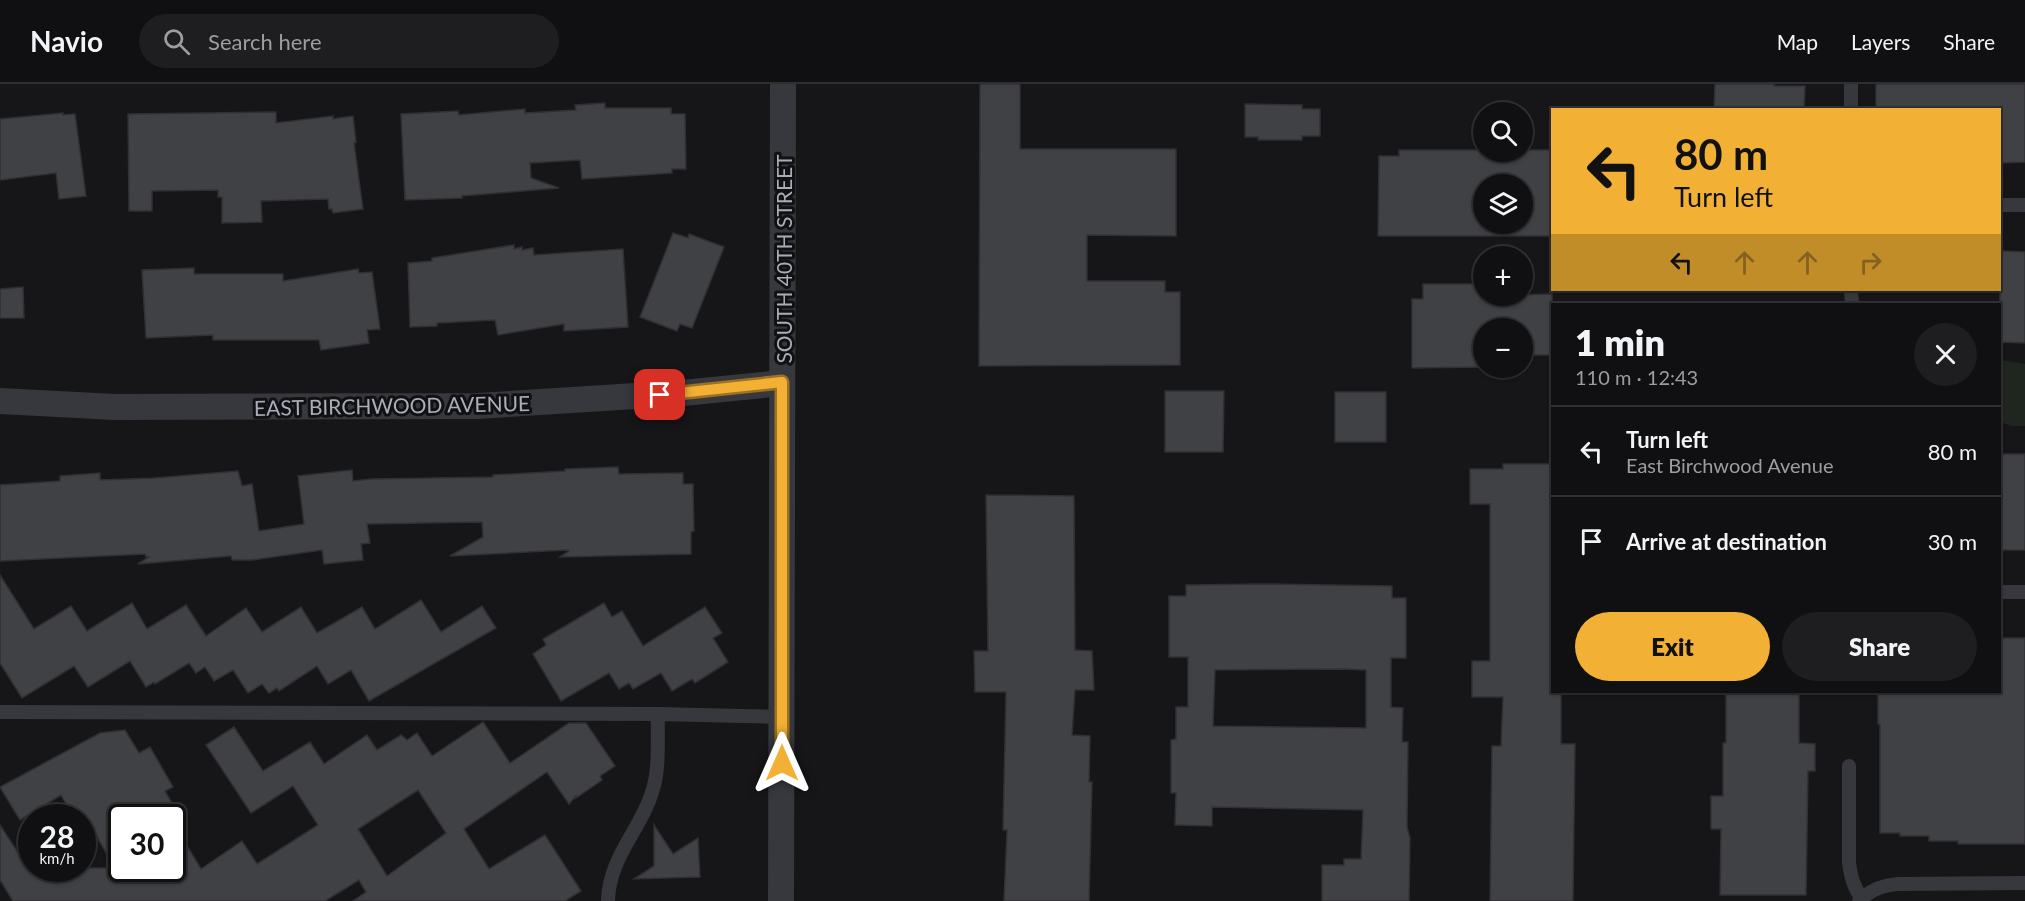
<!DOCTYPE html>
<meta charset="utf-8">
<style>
body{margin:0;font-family:Lato,sans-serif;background:#1e1e20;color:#f1f3f6;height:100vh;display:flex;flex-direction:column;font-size:22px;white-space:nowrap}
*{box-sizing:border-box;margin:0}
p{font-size:20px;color:#9c9d9f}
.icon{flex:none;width:33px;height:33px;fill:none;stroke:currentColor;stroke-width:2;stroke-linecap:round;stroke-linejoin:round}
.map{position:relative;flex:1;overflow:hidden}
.drawer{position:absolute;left:1551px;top:219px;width:450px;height:390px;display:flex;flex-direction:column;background:#101012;border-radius:0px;box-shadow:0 2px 4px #0004,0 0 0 2px #303032}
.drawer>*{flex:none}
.top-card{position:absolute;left:1551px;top:24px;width:450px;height:183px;border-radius:0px;box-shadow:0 2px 4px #0004,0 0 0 2px #303032;background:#f2b134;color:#111;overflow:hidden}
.tools{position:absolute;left:1473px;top:18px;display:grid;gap:12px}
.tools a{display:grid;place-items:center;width:60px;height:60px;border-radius:50%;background:#101012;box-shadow:0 2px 4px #0004,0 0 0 2px #303032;font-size:30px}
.speed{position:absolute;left:18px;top:720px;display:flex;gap:12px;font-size:30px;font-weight:700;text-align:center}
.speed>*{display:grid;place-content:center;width:78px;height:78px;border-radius:50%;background:#101012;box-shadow:0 2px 4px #0004,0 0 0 2px #303032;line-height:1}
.speed small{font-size:15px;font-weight:400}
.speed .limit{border:3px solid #111;border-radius:9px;background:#fff;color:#111}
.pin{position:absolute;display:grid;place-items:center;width:51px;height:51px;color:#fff;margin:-26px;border-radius:12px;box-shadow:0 3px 9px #0006}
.me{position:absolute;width:66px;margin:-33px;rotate:0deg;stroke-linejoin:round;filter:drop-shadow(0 0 4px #0008)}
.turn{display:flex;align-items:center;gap:21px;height:126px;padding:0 24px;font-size:27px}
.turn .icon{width:78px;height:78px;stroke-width:2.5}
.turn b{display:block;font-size:42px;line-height:51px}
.lanes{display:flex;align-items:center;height:57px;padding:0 24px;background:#0003;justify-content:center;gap:30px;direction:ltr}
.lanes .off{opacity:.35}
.round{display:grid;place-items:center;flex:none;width:63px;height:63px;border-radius:32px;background:#1e1e20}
.summary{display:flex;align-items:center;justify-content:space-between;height:102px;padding:0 24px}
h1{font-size:36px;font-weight:800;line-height:45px}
.action{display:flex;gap:12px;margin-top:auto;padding:12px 24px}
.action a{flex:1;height:69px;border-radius:36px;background:#f2b134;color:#111;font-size:24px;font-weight:800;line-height:69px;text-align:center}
.action a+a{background:#1e1e20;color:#f1f3f6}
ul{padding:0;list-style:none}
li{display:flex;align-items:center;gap:18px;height:90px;padding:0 24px;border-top:2px solid #303032}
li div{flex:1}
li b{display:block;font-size:22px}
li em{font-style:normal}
header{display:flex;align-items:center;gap:36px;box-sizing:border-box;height:84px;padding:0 30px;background:#101012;border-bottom:2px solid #303032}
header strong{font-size:28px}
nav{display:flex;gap:33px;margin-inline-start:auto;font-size:21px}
.search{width:420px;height:54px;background:#1e1e20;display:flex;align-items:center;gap:15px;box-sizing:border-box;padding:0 21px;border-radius:33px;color:#9c9d9f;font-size:22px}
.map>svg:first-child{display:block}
.green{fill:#1e261f}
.building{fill:#404145;stroke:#303034;stroke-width:1.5;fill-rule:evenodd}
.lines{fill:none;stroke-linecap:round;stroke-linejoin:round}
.lane{stroke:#37383d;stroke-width:14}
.street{stroke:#37383d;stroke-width:26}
.route-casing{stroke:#9d7322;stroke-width:15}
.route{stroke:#f2b134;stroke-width:10}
.labels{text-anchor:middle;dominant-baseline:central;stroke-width:6;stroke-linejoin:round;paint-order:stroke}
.street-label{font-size:21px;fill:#a8adb8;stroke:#111113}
</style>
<header>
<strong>Navio</strong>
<div class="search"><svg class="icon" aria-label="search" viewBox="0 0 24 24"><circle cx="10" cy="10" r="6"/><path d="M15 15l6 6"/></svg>Search here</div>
<nav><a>Map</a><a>Layers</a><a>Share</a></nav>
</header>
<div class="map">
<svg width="2025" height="817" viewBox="0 0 2025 817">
<rect width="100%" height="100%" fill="#161618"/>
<!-- green -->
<polygon class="green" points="2000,276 2025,280 2025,342 2012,342 2000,338"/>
<!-- building -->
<g class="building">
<polygon points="980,0 1020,0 1020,65 1176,65 1176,152 1087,151 1087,197 1165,197 1165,208 1180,208 1180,281 979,282"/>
<polygon points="1715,0 1774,0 1774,2 1805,2 1804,26 1714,26"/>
<polygon points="1876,0 2025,0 2025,78 2000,79 2000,26 1876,26"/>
<polygon points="605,19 605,24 671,24 671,30 685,30 686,85 672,85 672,89 582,95 580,76 530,79 531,94 559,104 462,112 462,114 405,116 401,30 458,27 459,31 525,25 525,29 576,26 575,21"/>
<polygon points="1245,20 1302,21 1302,25 1320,25 1320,52 1302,52 1302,56 1258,56 1258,53 1245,53"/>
<polygon points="276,28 276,39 333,32 333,35 353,32 356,58 354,59 363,125 333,129 332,125 329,125 328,115 261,117 262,138 222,139 222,113 218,113 218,106 152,107 152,127 129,127 128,30"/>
<polygon points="63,29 63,31 75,30 86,112 59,115 56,89 0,96 0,35"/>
<path d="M1399,66H1552V152H1378L1379,72H1399ZM1484,100H1522V140H1484Z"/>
<polygon points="673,149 688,154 689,150 724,163 692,244 680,240 677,247 640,233"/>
<polygon points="514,161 514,165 522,163 522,166 533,164 534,171 623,165 628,243 564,247 564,240 498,251 495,236 437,239 437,242 410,243 408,179 432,177 432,174"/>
<polygon points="2000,167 2025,168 2025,259 2000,258"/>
<polygon points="194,184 194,190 283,190 283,197 358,185 359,189 372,188 380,245 367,246 369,259 321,266 319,256 213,256 213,251 146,254 142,186"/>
<polygon points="1423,200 1484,200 1484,212 1552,210 1552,271 1522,271 1522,244 1484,244 1484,283 1412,284 1412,215 1423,215"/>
<polygon points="23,203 24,234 0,234 0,205"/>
<polygon points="1165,307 1224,307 1223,368 1165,368"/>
<rect x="1335" y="308" width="51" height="50"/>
<rect x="2000" y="370" width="25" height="96"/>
<polygon points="1503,380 1552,380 1552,608 1561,608 1561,660 1575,660 1573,817 1490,817 1492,662 1501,662 1503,613 1472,613 1472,577 1490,577 1490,420 1470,420 1470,385 1503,385"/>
<polygon points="618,383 619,390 683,389 683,400 693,400 694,447 691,448 691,470 560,473 569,467 567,466 450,472 483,453 482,438 367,440 370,459 361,460 363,476 324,480 322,466 252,476 232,476 231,472 138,480 149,473 146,473 145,470 0,477 0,401 60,397 60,392 100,389 100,396 155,394 238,387 242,402 252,400 259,447 304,440 298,392 352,386 353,397 372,395 493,393 493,391 565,387 565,385"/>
<polygon points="986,411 1074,412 1075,566 1092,567 1094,606 1075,606 1072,651 1090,652 1089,698 1092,698 1089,817 1004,817 1007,746 1003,746 1006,608 975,608 974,567 988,567"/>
<polygon points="0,491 34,545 71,522 87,547 132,519 147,545 186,521 206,552 246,524 262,548 301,523 317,549 362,523 375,545 421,516 441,548 482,522 496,544 369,617 351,586 328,600 317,582 279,607 277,604 269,609 262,600 248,609 233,586 214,597 205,583 196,589 189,579 155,600 154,598 146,603 130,577 88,603 74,582 22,614 0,579"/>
<path d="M1262,500L1392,502V514H1406V574H1391V623L1403,624L1402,658H1408L1407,743L1410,754L1409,817H1322V781H1344V775H1361L1363,726L1212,723V742L1175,741L1176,709H1171V656L1176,655V623H1188V573H1169V512H1186V501ZM1340,585L1366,586V644L1213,642L1215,586Z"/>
<polygon points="604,519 612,533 622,527 643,562 705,523 722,549 713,554 728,578 695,599 692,595 672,607 661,589 633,605 629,599 619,605 609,589 561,617 533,570 546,561 543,555"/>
<polygon points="2000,554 2025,554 2025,760 1958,760 1958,757 1929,757 1929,752 1900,752 1900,749 1880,749 1880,640 1878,640 1878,608 2000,608"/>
<polygon points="1726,608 1799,608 1799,659 1815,660 1815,687 1808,687 1806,811 1720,811 1721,745 1711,745 1711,712 1723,712 1723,659 1726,659"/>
<path d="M483,638L510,679L569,639H586L615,682L600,692L602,696L576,714V712L569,720L547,688L464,745L489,785L545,751L581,807L565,817H353L366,808L359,796L325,817H13L0,796V741L28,784H115L86,734H74L61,711L20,736L0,703L100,649L125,646L139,669L150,663L173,703L165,707L173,721L165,726L170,734H122V784H172V737L201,785L242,757L257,780L318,741L293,702L251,729L206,661L234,643L263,687L310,658L324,680L367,651L377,666L401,651L407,656L417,649L432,672ZM418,706L446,749L387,792L358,745Z"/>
<polygon points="654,741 673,770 698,754 700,793 634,795 654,782"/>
</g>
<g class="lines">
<!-- lane -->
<g class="lane">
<polyline points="1851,26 1851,0"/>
<polyline points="2000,121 2025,121"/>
<polyline points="1851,206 1852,220"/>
<polyline points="2000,508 2025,508"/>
<polyline points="0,628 658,630 782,633"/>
<path d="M1849,682V779C1851,792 1853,803 1862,814L1859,817"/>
<path d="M1862,814C1873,805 1883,801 1898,800L2025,799"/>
<path d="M608,817C609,772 642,745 653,705C660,682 657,654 658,630"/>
</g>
<!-- street -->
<g class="street">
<polyline points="0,317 115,323 478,322 683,309 782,299"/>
<polyline points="781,817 783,0"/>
</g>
</g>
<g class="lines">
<!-- route casing -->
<g class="route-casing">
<polyline id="route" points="660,311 782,298 782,679"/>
</g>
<!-- route -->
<use href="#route" class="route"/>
</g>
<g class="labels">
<!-- street labels -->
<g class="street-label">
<text transform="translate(783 175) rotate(-90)">SOUTH 40TH STREET</text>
<text transform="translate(392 321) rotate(-1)">EAST BIRCHWOOD AVENUE</text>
</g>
</g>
</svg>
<div class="tools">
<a><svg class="icon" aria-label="search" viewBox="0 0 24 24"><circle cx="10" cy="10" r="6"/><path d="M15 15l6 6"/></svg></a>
<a><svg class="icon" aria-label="layers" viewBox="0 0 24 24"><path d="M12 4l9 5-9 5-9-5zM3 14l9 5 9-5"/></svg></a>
<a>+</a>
<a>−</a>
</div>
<div class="speed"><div>28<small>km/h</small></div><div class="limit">30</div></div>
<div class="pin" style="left:660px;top:311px;background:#d93025"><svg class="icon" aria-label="arrive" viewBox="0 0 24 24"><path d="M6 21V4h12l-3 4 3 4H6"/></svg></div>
<svg class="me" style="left:782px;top:679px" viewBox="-20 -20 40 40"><path d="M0-17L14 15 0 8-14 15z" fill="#f2b134" stroke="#fff" stroke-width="4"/></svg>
<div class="top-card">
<div class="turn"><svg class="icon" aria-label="left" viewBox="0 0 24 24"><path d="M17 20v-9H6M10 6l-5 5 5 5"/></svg><div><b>80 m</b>Turn left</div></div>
<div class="lanes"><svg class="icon" aria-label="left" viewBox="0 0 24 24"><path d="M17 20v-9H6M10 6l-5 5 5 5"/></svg><svg class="icon off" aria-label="ahead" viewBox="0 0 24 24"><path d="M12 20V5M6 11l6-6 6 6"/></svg><svg class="icon off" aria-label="ahead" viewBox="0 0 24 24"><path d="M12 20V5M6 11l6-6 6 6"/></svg><svg class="icon off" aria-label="right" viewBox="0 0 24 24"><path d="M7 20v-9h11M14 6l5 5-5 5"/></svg></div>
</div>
<section class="drawer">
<div class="summary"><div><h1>1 min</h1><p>110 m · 12:43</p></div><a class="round"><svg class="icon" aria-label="close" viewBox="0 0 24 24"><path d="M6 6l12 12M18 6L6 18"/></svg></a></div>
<ul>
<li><svg class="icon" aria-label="left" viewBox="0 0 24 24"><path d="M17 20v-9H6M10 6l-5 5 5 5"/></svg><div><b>Turn left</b><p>East Birchwood Avenue</p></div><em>80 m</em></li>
<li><svg class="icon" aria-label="arrive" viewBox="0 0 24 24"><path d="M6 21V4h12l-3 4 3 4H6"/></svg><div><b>Arrive at destination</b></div><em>30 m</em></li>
</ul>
<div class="action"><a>Exit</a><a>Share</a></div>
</section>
</div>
